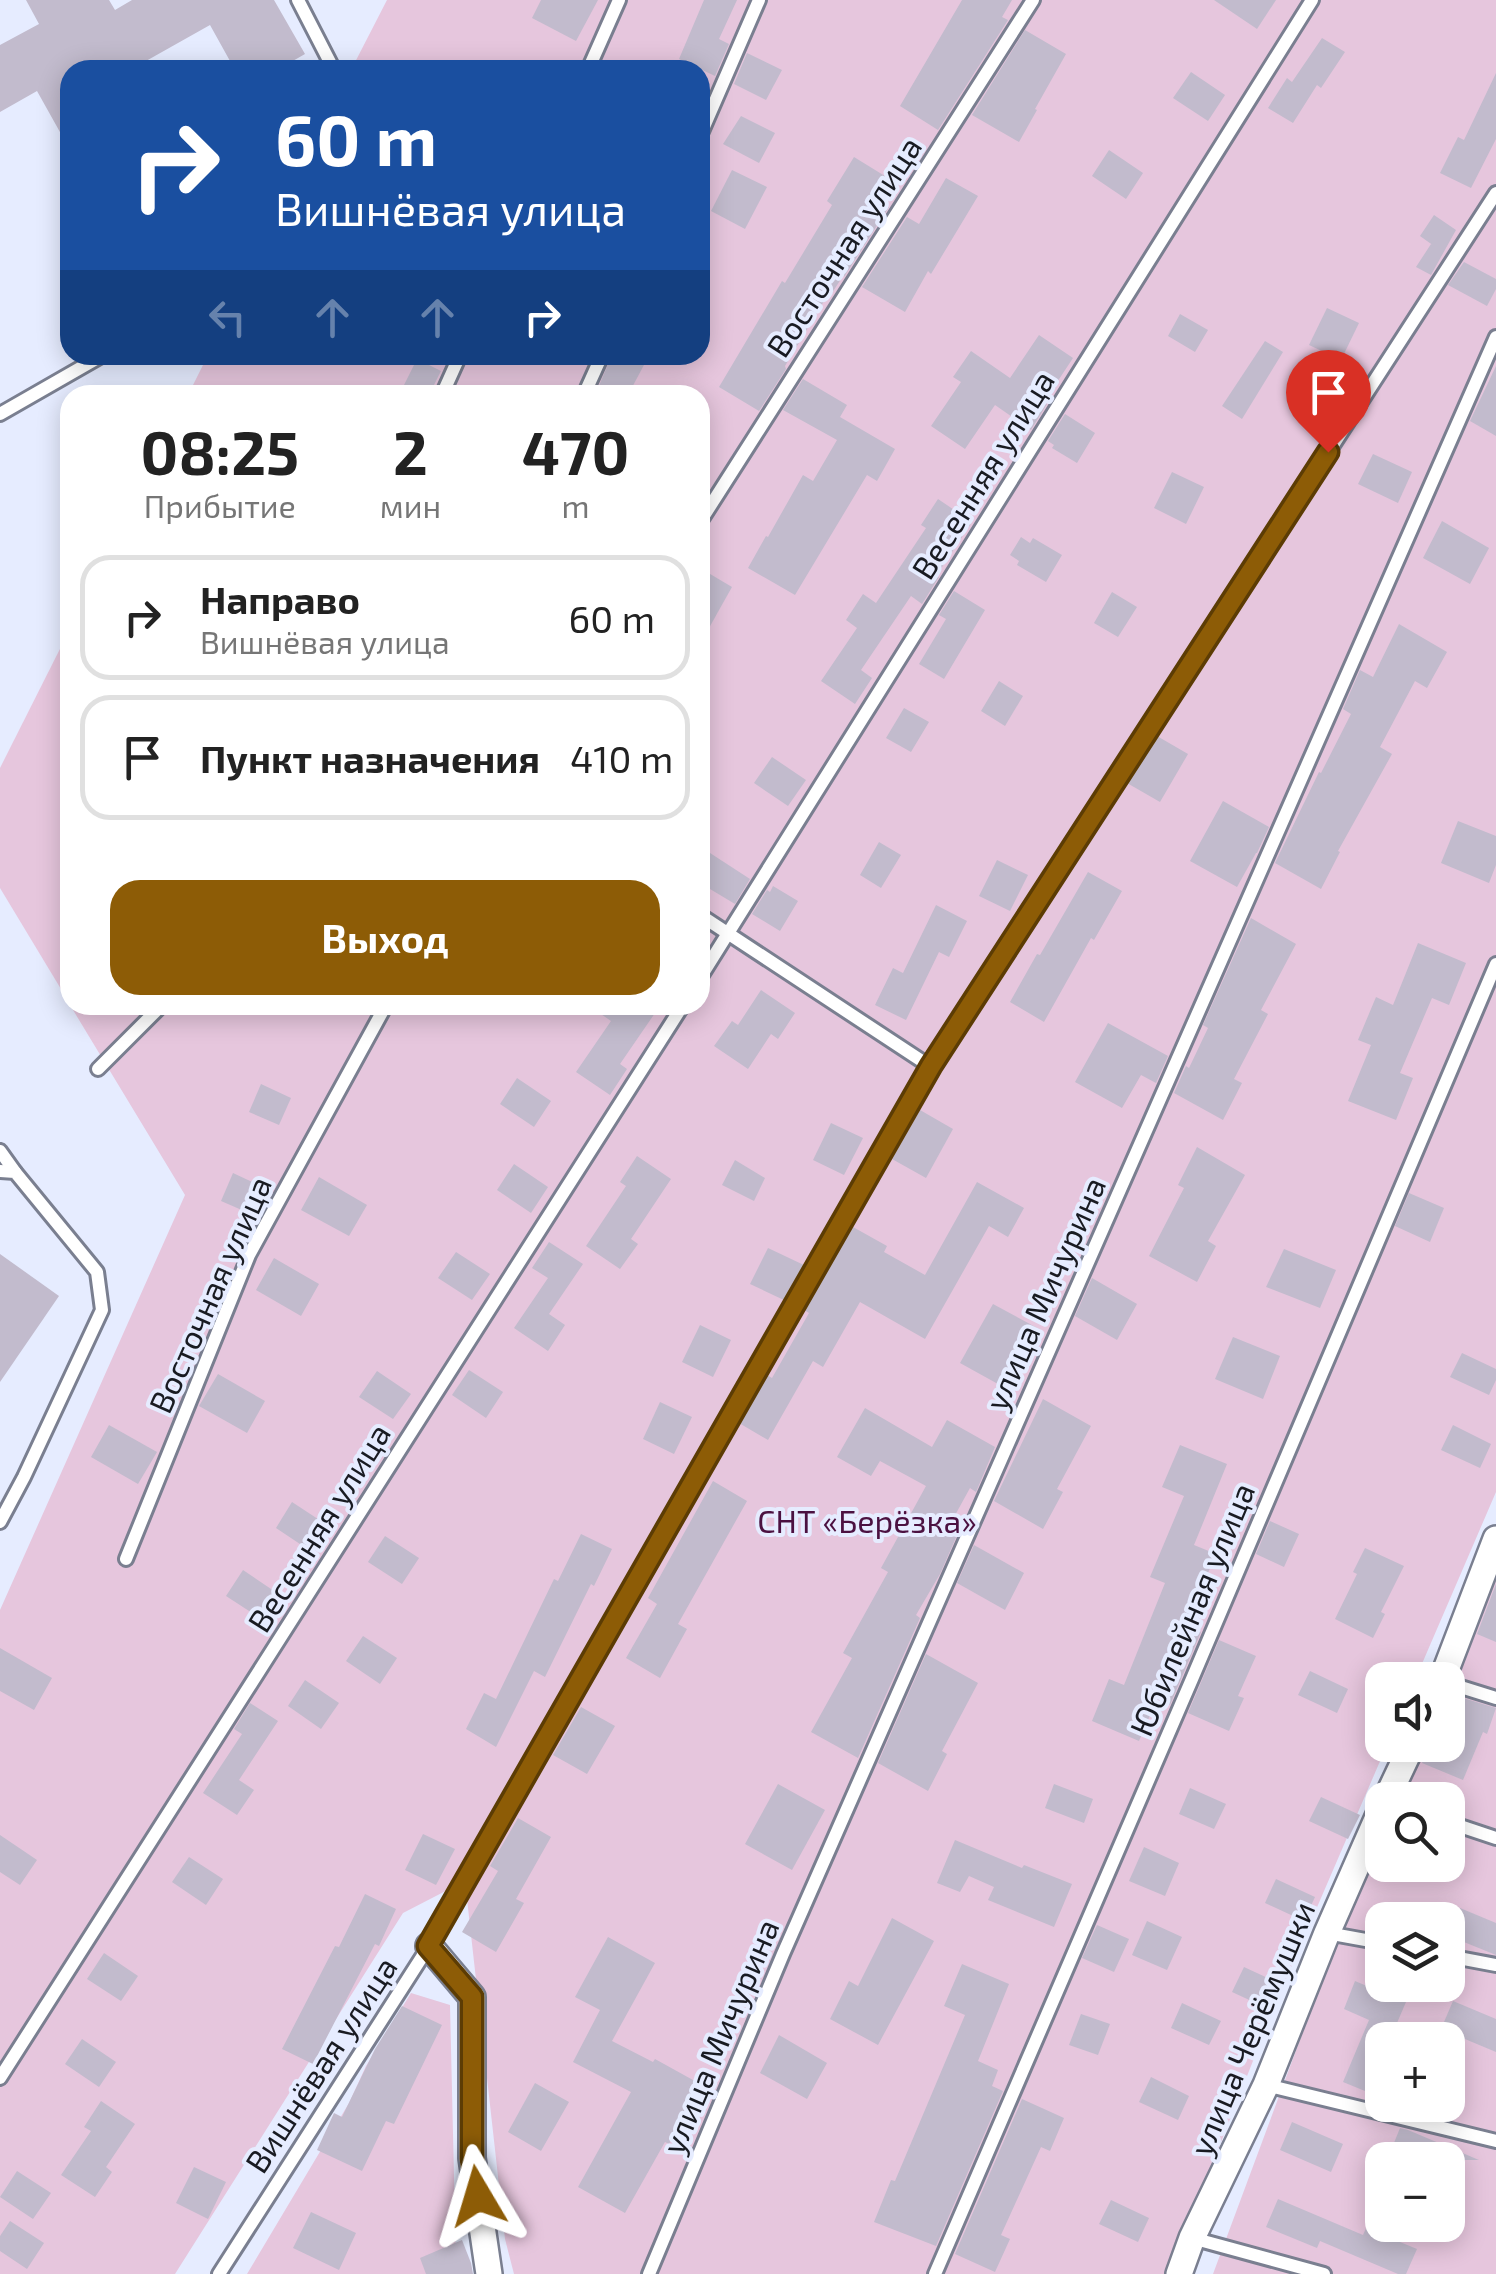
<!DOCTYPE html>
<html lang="ru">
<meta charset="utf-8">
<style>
body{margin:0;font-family:"Exo 2",sans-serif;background:#f2f2f2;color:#222;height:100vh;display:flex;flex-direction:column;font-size:38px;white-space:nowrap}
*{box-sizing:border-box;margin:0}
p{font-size:32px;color:#767676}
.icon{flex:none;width:55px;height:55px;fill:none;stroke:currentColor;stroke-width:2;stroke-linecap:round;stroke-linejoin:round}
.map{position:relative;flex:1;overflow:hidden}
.side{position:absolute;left:60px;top:385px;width:650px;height:630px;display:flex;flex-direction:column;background:#fff;border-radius:30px;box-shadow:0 5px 25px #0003}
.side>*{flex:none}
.banner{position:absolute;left:60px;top:60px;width:650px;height:305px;border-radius:30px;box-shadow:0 5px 25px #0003;background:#1a4fa0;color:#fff;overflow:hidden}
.tools{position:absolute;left:1365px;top:1662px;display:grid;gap:20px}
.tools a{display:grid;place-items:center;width:100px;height:100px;border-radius:20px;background:#fff;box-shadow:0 5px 25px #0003;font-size:50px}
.pin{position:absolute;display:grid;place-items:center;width:85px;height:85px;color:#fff;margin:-102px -42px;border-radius:50% 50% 50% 0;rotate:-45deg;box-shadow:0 0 10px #0007}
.pin .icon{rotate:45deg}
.me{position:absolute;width:110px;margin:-55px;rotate:353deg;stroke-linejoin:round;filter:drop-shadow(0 0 8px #0008)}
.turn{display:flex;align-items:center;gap:35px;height:210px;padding:0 50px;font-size:45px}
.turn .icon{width:130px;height:130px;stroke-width:2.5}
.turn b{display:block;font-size:70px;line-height:85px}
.lanes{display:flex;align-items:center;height:95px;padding:0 50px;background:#0003;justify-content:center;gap:50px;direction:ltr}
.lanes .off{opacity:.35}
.eta{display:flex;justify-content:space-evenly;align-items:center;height:170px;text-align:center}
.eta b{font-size:60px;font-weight:700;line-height:70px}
.primary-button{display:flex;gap:20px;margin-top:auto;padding:20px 50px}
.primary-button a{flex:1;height:115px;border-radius:30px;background:#8d5c06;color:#fff;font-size:40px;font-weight:700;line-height:115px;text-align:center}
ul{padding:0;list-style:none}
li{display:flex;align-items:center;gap:30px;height:125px;margin:0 20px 15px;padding:0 30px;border:5px solid #e0e0e0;border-radius:30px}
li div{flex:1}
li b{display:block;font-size:38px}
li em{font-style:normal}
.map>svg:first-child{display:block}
.green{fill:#e6c6dd;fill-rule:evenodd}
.building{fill:#c2bbcd}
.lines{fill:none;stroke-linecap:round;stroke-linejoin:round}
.lane-casing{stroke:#7a7f90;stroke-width:18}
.street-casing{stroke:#7a7f90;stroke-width:30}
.lane{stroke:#fff;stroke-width:12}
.street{stroke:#fff;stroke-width:25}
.route-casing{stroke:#5c3c04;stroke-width:25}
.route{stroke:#8d5c06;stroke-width:18}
.labels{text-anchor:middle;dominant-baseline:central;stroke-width:8;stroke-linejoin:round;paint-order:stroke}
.street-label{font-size:32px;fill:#191b22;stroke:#e6ecff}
.park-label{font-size:32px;fill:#4b1141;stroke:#e6ecff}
</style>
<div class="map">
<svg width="1496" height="2274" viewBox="0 0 1496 2274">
<rect width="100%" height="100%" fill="#e6ecff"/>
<!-- green -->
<g class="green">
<polygon points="387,0 1496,0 1496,1492 1415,1680 1382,1680 1382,1745 1387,1745 1277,2000 1169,2274 514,2274 505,2239 465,1881 403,1913 175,2274 0,2274 0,1610 185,1195 70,1005 700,1005 700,395 188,395 208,355 700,355 700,70 351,70"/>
<polygon points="70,629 70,1004 0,888 0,768"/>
<path d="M1496,1577V2274H1213L1320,1986L1382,1841V1865H1448V1800H1400L1424,1745H1448V1690ZM1382,1920H1448V1985H1382ZM1382,2040H1448V2105H1382ZM1382,2160H1448V2225H1382Z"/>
<polygon points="411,1993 450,2005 456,2262 460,2274 247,2274 349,2103 366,2066"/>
</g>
<!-- building -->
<g class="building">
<polygon points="26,0 109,0 115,10 132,0 274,0 305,54 277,70 235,70 210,25 130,70 70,70 70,150 37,91 0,112 0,45 39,24"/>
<polygon points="541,0 598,0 576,41 532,18"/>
<polygon points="704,0 737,0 719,39 729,44 715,76 679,59"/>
<polygon points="962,0 1012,0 1002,17 1008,20 938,130 900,106"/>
<polygon points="1214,0 1276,0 1257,29"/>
<polygon points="1025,30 1066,54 1035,109 1037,110 1019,142 972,115"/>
<polygon points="1322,38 1345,52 1321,88 1317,85 1293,123 1268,108 1287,78 1292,82"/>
<polygon points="747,53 782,70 766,100 734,84"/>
<polygon points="1191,72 1225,95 1208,121 1173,98"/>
<polygon points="1496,73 1496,139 1471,188 1440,173 1458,137 1464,140"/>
<polygon points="741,116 775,133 759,163 723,144"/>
<polygon points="1109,150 1143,173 1126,199 1092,176"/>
<polygon points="854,157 893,181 880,202 889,207 844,277 843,276 832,293 830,291 785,366 786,369 759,411 719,387 782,281 785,283 832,205 827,201"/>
<polygon points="732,170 767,187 745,229 711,211"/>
<polygon points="946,178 978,196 931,274 928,271 905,312 862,287 907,217 919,224"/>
<polygon points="1434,215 1456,230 1431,275 1416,267 1431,244 1434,246 1420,236"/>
<polygon points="1464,262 1496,279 1496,289 1487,306 1448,285"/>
<polygon points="1327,308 1359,323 1341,360 1309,345"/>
<polygon points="1180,314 1208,330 1195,352 1168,336"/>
<polygon points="1039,335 1073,358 1044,402 1047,404 1031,430 995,405 965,449 931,426 961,382 953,377 971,351 1010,378"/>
<polygon points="1265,341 1283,352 1242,419 1222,406"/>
<polygon points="612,355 629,355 645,363 628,395 595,395"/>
<polygon points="417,359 441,371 429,395 399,395"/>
<polygon points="1496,366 1496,436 1470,421"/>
<polygon points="803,379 847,405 840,417 895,449 877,481 867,475 795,595 748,568 766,536 768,537 803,475 813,481 837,440 783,410"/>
<polygon points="1065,414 1095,433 1077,463 1052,448 1054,445 1048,441"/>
<polygon points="1373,454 1412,472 1398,503 1358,484"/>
<polygon points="1172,472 1204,487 1186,524 1154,508"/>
<polygon points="938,499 972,522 936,576 939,577 922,604 911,596 861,670 872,678 855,704 821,681 857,628 846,620 863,594 876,603 926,528 921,525"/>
<polygon points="1442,521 1489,548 1470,584 1423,558"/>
<polygon points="1021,537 1030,543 1033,538 1062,555 1046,582 1017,565 1019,561 1010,555"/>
<polygon points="700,568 732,587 700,644"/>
<polygon points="954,591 985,610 944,679 919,664 946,619 939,615"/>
<polygon points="1112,592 1137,607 1118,637 1094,623"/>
<polygon points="1399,624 1447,652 1427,688 1415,681 1380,747 1392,754 1338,851 1340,852 1321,889 1275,863 1319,772 1321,773 1351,714 1343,709 1360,670 1373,677"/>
<polygon points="999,681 1023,696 1005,726 981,711"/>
<polygon points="904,708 929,722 911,752 886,738"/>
<polygon points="1157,736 1188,754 1160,802 1127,783"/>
<polygon points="772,757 806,780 788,806 754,783"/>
<polygon points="1223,801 1269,827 1257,853 1256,853 1237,887 1190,861"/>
<polygon points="1458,821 1496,836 1496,865 1489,883 1441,863"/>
<polygon points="879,842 901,855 881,888 860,875"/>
<polygon points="710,853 750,879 735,904 700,883 700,868"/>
<polygon points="997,860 1028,875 1010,911 979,896"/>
<polygon points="1088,872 1122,891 1094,940 1091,938 1044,1022 1010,1002 1037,954 1040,955"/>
<polygon points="773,886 798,901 780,931 752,914 767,890 770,892"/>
<polygon points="936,905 967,921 949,957 939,952 906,1020 875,1005 893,968 903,973"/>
<polygon points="1251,918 1296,944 1261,1010 1268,1014 1234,1079 1242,1083 1223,1120 1174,1093 1186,1066 1189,1068 1208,1028 1203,1025"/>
<polygon points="1418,943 1466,963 1449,1005 1432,998 1400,1073 1413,1078 1396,1120 1348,1101 1371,1045 1358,1040 1376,997 1393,1005"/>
<polygon points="761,990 795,1013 778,1039 771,1034 748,1069 714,1046 732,1021 738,1025"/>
<polygon points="588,1005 643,1005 655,1013 620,1064 627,1069 610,1095 576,1072 611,1021"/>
<polygon points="1108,1023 1168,1056 1156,1083 1141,1075 1122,1108 1075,1082"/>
<polygon points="517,1078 551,1101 534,1127 500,1104"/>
<polygon points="261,1084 291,1098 279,1125 249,1112"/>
<polygon points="920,1110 953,1129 926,1178 892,1159"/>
<polygon points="831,1123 863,1138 844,1175 813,1160"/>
<polygon points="1197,1147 1245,1175 1208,1241 1216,1246 1197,1282 1149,1256 1184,1188 1178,1185"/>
<polygon points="637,1156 671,1179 631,1239 638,1244 620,1269 586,1246 626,1186 620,1182"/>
<polygon points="735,1160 765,1178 754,1201 722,1185"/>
<polygon points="514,1164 548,1187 531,1213 497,1190"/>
<polygon points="233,1173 263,1187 251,1214 221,1201"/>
<polygon points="319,1177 367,1205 349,1236 301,1210"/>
<polygon points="977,1182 1024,1208 1008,1237 989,1226 925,1339 860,1302 823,1367 813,1361 768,1440 739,1423 767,1375 772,1378 809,1313 804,1310 853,1227 887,1246 884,1252 925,1275"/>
<polygon points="1409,1193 1444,1208 1430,1242 1395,1226"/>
<polygon points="549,1242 583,1264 549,1314 565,1325 548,1351 514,1328 548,1278 532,1268"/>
<polygon points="768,1248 806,1266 786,1301 750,1284"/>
<polygon points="1284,1249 1336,1270 1320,1308 1266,1287"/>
<polygon points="456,1252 490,1274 472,1300 438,1278"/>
<polygon points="0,1254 59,1296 0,1382"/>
<polygon points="274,1258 319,1284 301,1316 256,1290"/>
<polygon points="1092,1278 1137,1304 1117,1340 1075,1316"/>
<polygon points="993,1304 1041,1330 1007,1389 960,1363"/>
<polygon points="700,1325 731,1340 713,1377 682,1362"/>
<polygon points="1233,1337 1280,1356 1263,1399 1215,1379"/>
<polygon points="1462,1353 1496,1369 1496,1380 1489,1395 1450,1377"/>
<polygon points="469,1370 503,1392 486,1418 452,1395"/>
<polygon points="377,1371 411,1394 393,1419 359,1397"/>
<polygon points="218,1374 265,1401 247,1433 199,1406"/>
<polygon points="1043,1399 1091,1426 1057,1489 1063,1492 1043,1529 994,1501"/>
<polygon points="660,1402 692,1417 674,1454 643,1439"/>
<polygon points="865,1408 932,1447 947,1420 995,1447 976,1492 970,1488 948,1528 958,1533 940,1574 916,1615 920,1618 858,1758 811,1732 852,1658 843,1653 888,1572 881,1568 926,1486 880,1461 871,1476 837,1457"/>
<polygon points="109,1425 157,1452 138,1484 91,1457"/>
<polygon points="1453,1425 1491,1444 1480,1468 1441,1450"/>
<polygon points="1180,1445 1227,1464 1194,1545 1216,1554 1186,1625 1201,1632 1170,1705 1157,1699 1139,1741 1092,1721 1109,1679 1124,1685 1165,1583 1150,1577 1184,1496 1162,1487"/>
<polygon points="713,1481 747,1501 678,1624 687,1629 660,1678 626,1658 657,1604 648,1598"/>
<polygon points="292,1502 327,1525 309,1550 276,1528"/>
<polygon points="1270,1521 1299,1534 1284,1567 1256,1554"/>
<polygon points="581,1534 612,1549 594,1586 591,1584 545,1677 534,1671 496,1747 466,1729 484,1693 496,1699 554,1579 558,1581"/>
<polygon points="385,1536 419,1558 402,1584 368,1562"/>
<polygon points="974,1545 1024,1573 1005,1610 957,1583"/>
<polygon points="1365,1548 1404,1566 1381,1612 1385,1614 1373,1638 1335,1619 1357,1574 1353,1572"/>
<polygon points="243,1570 277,1593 260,1618 226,1596"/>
<polygon points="1496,1584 1496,1642 1477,1634"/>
<polygon points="363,1636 397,1658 380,1684 346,1661"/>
<polygon points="1219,1640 1256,1656 1238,1696 1244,1698 1229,1731 1188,1713"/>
<polygon points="0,1648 52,1678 34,1710 0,1691"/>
<polygon points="926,1654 978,1683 942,1751 947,1754 928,1791 878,1763"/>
<polygon points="1310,1671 1348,1689 1337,1713 1298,1695"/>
<polygon points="305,1680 339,1703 321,1729 288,1706"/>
<polygon points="1450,1694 1496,1708 1487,1734 1483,1732 1463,1780 1422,1763 1428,1745 1448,1745 1448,1695"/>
<polygon points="250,1703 278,1721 239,1780 254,1790 237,1815 203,1793 242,1734 234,1729"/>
<polygon points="581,1707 615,1726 587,1774 553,1755"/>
<polygon points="778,1784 825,1810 792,1870 745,1844"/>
<polygon points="1054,1784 1093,1799 1084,1823 1045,1808"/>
<polygon points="1190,1788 1226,1804 1214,1829 1179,1814"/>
<polygon points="1321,1797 1360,1815 1348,1839 1309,1821"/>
<polygon points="518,1818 551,1837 516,1899 524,1903 496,1952 462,1932 498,1871 490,1866"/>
<polygon points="423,1834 455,1849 436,1885 405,1870"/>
<polygon points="0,1835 37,1860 20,1885 0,1872"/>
<polygon points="955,1840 1022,1868 1024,1865 1072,1884 1054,1927 988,1900 994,1887 969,1876 960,1892 937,1883"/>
<polygon points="1144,1847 1179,1863 1165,1896 1129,1881"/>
<polygon points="189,1857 223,1879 206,1905 172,1882"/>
<polygon points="1276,1879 1315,1897 1304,1921 1265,1903"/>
<polygon points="365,1894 396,1909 379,1946 375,1944 313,2064 282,2049 335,1946 339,1947"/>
<polygon points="1460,1908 1496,1923 1496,1955 1449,1936"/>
<polygon points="892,1918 934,1941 878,2045 830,2019 849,1981 858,1986"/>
<polygon points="1147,1921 1182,1937 1167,1970 1132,1955"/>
<polygon points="1097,1925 1129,1939 1114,1972 1082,1958"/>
<polygon points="608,1937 655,1963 612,2041 653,2062 655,2059 702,2085 669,2144 665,2142 625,2213 578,2187 631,2092 573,2062 600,2010 575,1997"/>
<polygon points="104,1953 138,1976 121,2001 87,1979"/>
<polygon points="962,1964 1009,1984 978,2061 998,2070 992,2086 1003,2091 936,2246 874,2222 891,2180 895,2181 965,2015 944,2006"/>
<polygon points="1244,1967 1283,1985 1271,2010 1232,1992"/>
<polygon points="1355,1981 1381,1992 1382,1989 1382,1992 1406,2002 1394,2030 1382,2025 1382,2098 1343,2082 1369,2020 1344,2009"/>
<polygon points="1453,2001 1496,2019 1496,2052 1441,2029"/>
<polygon points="1182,2003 1221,2021 1209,2045 1171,2028"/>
<polygon points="402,2006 442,2025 394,2124 386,2121 362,2171 317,2150 334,2113 342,2117 375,2049"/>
<polygon points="1081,2014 1110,2024 1098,2055 1069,2045"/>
<polygon points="779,2035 827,2063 807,2099 760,2073"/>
<polygon points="82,2039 116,2062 99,2087 65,2064"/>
<polygon points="1151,2077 1189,2096 1178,2120 1139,2102"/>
<polygon points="535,2083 569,2102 541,2151 508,2132"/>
<polygon points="1022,2099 1064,2118 1050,2151 1041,2147 1001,2235 1010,2239 995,2272 955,2254"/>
<polygon points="101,2101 135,2124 106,2167 112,2172 95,2197 61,2175 91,2131 84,2127"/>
<polygon points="1292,2122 1343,2144 1331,2172 1280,2150"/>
<polygon points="1400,2128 1408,2130 1479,2160 1387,2160"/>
<polygon points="194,2167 226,2182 208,2219 176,2203"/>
<polygon points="17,2171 51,2193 33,2219 0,2197"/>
<polygon points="1278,2199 1363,2235 1366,2228 1417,2249 1406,2274 1398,2274 1320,2241 1317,2248 1266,2227"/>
<polygon points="1111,2200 1149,2218 1138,2242 1099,2224"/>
<polygon points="311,2212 356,2233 339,2270 293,2248"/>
<polygon points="10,2221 44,2243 27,2269 0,2251 0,2236"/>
<polygon points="462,2240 471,2263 473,2274 426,2274 420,2258"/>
</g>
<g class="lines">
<!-- lane casing -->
<g class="lane-casing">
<g id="lane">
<polyline points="298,0 334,70"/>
<polyline points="588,70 619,0"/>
<polyline points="700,136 759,0"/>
<polyline points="442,395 460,355"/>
<polyline points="584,395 602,355"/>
<polyline points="0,414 103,355"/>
<polyline points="700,522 1033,0"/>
<polyline points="700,915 931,1067"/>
<polyline points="700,978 1312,0"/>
<polyline points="98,1069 162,1005"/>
<polyline points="0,1151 15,1172"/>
<polyline points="0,1171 15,1172 97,1272 102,1310 24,1477 0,1522"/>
<polyline points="126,1559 249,1255 386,1005"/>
<polyline points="1448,1683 1496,1698"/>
<polyline points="1448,1822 1496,1838"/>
<polyline points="1327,1933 1382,1943"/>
<polyline points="1448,1956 1496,1965"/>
<polyline points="0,2078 683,1005"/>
<polyline points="1266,2085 1496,2141"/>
<polyline points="1192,2238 1324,2274"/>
<polyline points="219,2274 429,1946 931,1067 1496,193"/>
<polyline points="649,2274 783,1954 1496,337"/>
<polyline points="935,2274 1192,1679 1496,964"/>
</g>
</g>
<!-- street casing -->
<g class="street-casing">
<g id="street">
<polyline points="1442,1680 1496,1539"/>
<polyline points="1386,1800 1412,1745"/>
<polyline points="429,1946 472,1997 472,2158 489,2274"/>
<polyline points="1179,2274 1192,2238 1266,2085 1327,1933 1382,1808"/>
</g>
</g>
<!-- lane -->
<use href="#lane" class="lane"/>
<!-- street -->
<use href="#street" class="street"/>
</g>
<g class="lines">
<!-- route casing -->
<g class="route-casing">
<polyline id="route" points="478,2196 472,2158 472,1997 428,1946 931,1066 1328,452"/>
</g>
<!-- route -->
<use href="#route" class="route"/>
</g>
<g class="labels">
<!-- street labels -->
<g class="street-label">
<text transform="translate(843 246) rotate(-57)">Восточная улица</text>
<text transform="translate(982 474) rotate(-58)">Весенняя улица</text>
<text transform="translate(1044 1293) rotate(-66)">улица Мичурина</text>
<text transform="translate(209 1294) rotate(-66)">Восточная улица</text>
<text transform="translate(318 1527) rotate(-58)">Весенняя улица</text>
<text transform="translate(1191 1609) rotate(-67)">Юбилейная улица</text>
<text transform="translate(1251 2028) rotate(-67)">улица Черёмушки</text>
<text transform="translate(719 2036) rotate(-67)">улица Мичурина</text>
<text transform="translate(320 2064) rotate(-57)">Вишнёвая улица</text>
</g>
<!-- park labels -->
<g class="park-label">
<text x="867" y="1520">СНТ «Берёзка»</text>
</g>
</g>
</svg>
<div class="tools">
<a><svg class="icon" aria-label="sound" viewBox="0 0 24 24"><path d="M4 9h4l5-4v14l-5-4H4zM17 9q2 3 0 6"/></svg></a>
<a><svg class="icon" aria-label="search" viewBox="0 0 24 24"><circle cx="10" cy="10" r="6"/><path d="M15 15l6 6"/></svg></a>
<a><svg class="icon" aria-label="layers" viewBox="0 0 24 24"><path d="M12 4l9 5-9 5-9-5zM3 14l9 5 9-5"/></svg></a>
<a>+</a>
<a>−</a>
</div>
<div class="pin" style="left:1328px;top:452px;background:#d93025"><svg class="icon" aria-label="arrive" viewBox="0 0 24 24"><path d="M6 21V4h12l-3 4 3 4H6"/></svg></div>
<svg class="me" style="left:478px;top:2196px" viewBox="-20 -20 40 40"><path d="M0-17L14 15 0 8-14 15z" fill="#8d5c06" stroke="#fff" stroke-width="4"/></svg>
<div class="banner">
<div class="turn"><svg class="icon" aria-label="right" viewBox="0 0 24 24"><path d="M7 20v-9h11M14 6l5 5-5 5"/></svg><div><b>60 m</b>Вишнёвая улица</div></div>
<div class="lanes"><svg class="icon off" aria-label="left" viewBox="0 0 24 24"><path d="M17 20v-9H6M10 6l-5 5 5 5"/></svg><svg class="icon off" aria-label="ahead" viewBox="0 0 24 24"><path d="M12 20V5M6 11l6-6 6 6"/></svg><svg class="icon off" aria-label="ahead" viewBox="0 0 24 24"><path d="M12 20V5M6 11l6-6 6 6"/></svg><svg class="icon" aria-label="right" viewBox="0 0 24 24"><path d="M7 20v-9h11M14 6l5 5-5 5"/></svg></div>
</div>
<section class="side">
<div class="eta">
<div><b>08:25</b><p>Прибытие</p></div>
<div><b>2</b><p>мин</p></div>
<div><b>470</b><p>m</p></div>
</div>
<ul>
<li><svg class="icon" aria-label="right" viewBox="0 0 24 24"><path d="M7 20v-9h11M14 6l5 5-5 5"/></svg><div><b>Направо</b><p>Вишнёвая улица</p></div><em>60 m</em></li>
<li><svg class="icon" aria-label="arrive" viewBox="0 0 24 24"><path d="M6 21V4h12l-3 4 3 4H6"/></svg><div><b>Пункт назначения</b></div><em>410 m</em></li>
</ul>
<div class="primary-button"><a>Выход</a></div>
</section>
</div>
